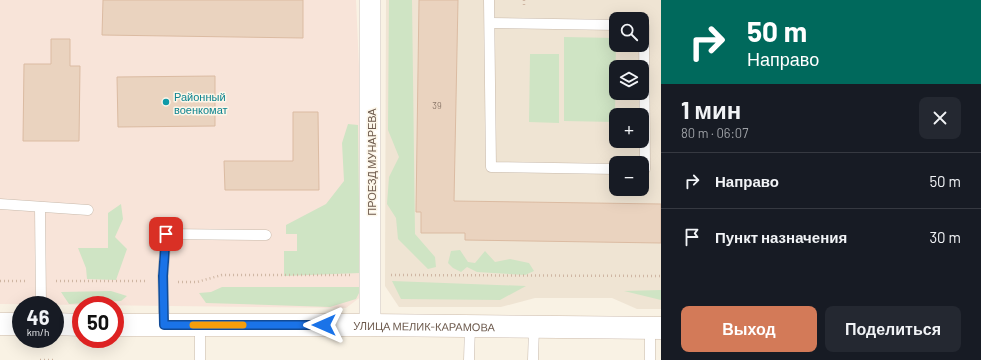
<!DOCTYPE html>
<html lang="ru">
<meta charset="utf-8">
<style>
body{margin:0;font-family:Barlow,sans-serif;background:#242831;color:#f1f3f6;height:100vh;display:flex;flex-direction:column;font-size:15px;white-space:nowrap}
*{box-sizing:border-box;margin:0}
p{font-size:13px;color:#9ea1a6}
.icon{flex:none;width:22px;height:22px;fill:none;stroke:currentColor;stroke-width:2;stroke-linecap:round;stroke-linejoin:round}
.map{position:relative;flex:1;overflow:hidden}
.sheet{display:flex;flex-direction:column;background:#171b24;width:320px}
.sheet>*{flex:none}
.guide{background:#00695c;color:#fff;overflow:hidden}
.buttons{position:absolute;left:609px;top:12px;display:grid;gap:8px}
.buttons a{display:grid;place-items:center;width:40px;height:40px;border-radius:8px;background:#171b24;box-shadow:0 4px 16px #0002;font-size:20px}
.speed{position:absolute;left:12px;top:296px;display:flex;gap:8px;font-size:20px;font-weight:700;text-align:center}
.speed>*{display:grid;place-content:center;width:52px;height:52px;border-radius:50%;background:#171b24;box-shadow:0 4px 16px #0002;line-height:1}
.speed small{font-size:10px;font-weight:400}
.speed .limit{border:6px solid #d22;background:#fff;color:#111}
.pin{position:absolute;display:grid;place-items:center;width:34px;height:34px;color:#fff;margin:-17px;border-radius:8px;box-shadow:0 2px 6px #0006}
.me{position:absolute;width:44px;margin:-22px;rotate:270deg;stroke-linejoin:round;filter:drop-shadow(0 0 3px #0008)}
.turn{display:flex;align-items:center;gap:14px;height:84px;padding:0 20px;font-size:18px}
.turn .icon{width:52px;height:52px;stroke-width:2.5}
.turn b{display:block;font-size:28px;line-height:34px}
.round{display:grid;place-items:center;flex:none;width:42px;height:42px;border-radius:8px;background:#242831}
.overview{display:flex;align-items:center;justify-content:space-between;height:68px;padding:0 20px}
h1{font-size:24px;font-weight:700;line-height:30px}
.button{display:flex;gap:8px;margin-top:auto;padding:8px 20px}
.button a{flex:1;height:46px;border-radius:8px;background:#d37a58;color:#fff;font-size:16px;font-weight:700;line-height:46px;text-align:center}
.button a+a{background:#242831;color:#f1f3f6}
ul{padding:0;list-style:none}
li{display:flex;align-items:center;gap:12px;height:56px;padding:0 20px;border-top:1px solid #363941}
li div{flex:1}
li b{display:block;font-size:15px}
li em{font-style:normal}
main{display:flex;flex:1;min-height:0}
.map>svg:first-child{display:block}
.residential{fill:#efe4d3;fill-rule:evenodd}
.commercial{fill:#f8e4d9}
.green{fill:#cfe4c4}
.building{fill:#ead3bf;stroke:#dbbba2}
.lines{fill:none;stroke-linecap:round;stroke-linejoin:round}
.service-casing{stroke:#c8baac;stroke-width:11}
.minor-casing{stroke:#c8baac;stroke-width:22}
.secondary-casing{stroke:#cdbcad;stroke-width:23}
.path{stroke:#cfb6a3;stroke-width:2.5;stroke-dasharray:1 3;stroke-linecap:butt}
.service{stroke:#fff;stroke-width:10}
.minor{stroke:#fff;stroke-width:21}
.secondary{stroke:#fff;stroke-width:22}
.route-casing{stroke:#114b97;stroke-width:10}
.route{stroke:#1a73e8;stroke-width:7}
.slow{stroke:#f59e0b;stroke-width:7}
.culture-dot{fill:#0f9aa8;stroke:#fcf6e9;stroke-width:1.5}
.labels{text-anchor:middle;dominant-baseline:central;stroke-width:3;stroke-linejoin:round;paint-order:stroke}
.number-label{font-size:9px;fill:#8c786a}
.culture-label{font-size:11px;fill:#0d838f;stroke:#fcf6e9;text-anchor:start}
.street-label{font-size:11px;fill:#6d5a4d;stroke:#fcf6e9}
</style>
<main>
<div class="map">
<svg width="661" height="360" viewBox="0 0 661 360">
<rect width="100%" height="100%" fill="#f9f2e4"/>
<!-- residential -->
<path class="residential" d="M386,0H661V309H637L612,298H535L501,307H399L385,286ZM616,19H642V45H616ZM616,67H642V93H616ZM616,115H642V141H616ZM616,163H642V189H616Z"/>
<!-- commercial -->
<polygon class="commercial" points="0,0 356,0 361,111 363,295 346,308 0,304"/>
<!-- green -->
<g class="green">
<polygon points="389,0 412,0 415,234 435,257 436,267 428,269 398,239 396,218 387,204 389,177 399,157 388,130"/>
<polygon points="564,37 616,38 615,122 564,121"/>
<polygon points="530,54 559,54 559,123 529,122"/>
<polygon points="348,124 358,125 360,273 284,276 284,251 297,251 297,234 286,234 286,225 326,204 344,181 342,143"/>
<polygon points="121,204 123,219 115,237 127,249 116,280 87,279 86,268 78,248 108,248 108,213"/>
<polygon points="460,250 468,262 475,263 485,251 495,262 510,259 529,263 534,271 525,275 477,272 467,267 461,272 453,268 448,263 451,251"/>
<polygon points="392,281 526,286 500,300 401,299"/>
<polygon points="222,287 362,287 356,299 330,307 206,303 199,293 211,292"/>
<polygon points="661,290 661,300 624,291"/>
<polygon points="111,291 127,296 121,301 69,304 61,292"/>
</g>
<!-- building -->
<g class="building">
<polygon points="103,0 303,0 303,38 102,35"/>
<polygon points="419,0 458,0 454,201 661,204 661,243 465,240 465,233 421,233 421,212 416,212"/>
<polygon points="51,39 70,39 70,66 80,66 79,141 23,141 24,64 51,64"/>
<polygon points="215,76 215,126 118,127 117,77"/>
<polygon points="293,112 318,112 319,190 225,190 224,161 293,161"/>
</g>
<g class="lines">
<!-- service casing -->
<g class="service-casing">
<g id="service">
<polyline points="489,0 491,167 616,169"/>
<polyline points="490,23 616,25"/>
<polyline points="642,26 644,26 645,169 642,169"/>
<polyline points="0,204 88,210"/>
<polyline points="40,207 41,305"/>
<polyline points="164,325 163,276 166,234 266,235"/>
<polyline points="200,360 200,325"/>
<polyline points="469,360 470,326"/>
<polyline points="533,360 534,327"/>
<polyline points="650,360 650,328"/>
</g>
</g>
<!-- minor casing -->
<g class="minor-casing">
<polyline id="minor" points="370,0 370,325"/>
</g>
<!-- secondary casing -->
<g class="secondary-casing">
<g id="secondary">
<polyline points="0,324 21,324"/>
<polyline points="55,324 81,325"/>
<path id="s1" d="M115,325H370L661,328"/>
</g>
</g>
<!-- path -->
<g class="path">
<polyline points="524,0 524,7"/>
<polyline points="391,275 661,276"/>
<polyline points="0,281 25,281"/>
<polyline points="56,281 147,281"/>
<polyline points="178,282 197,282 222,275 350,275"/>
<polyline points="40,360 56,360"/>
</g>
<!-- service -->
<use href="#service" class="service"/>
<!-- minor -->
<use href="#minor" class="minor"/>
<!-- secondary -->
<use href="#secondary" class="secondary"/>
</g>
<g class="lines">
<!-- route casing -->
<g class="route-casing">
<polyline id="route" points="166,234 163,276 164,325 324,325"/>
</g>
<!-- route -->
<use href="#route" class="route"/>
<!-- slow -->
<polyline class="slow" points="193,325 243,325"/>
</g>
<!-- markers -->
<circle class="culture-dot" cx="166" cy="102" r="4"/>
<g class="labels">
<!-- number labels -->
<g class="number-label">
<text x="437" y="105">39</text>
</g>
<!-- culture labels -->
<g class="culture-label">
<text x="174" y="96">Районный<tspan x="174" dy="13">военкомат</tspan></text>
</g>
<!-- street labels -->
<g class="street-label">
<text transform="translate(371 162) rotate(-90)">ПРОЕЗД МУНАРЕВА</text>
<text stroke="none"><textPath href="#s1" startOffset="309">УЛИЦА МЕЛИК-КАРАМОВА</textPath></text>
</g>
</g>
</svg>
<div class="buttons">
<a><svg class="icon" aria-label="search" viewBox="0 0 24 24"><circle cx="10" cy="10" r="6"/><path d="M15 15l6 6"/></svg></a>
<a><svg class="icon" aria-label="layers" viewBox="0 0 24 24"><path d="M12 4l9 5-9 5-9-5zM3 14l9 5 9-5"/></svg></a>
<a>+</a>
<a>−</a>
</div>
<div class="speed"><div>46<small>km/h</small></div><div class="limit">50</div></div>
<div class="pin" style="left:166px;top:234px;background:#d93025"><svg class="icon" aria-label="arrive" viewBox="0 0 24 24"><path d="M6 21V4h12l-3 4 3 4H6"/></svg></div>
<svg class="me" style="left:324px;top:325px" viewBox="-20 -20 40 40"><path d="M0-17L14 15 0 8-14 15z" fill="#1a73e8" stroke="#fff" stroke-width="4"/></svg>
</div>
<section class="sheet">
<div class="guide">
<div class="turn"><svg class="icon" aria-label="right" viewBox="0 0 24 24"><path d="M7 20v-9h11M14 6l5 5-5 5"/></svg><div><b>50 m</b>Направо</div></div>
</div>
<div class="overview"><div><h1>1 мин</h1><p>80 m · 06:07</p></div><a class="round"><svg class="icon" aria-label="close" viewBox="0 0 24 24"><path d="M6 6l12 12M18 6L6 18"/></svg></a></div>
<ul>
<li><svg class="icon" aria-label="right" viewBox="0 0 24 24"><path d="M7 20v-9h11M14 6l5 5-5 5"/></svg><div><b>Направо</b></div><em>50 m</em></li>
<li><svg class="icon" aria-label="arrive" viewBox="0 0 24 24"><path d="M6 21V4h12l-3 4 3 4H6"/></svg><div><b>Пункт назначения</b></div><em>30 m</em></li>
</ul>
<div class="button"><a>Выход</a><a>Поделиться</a></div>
</section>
</main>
